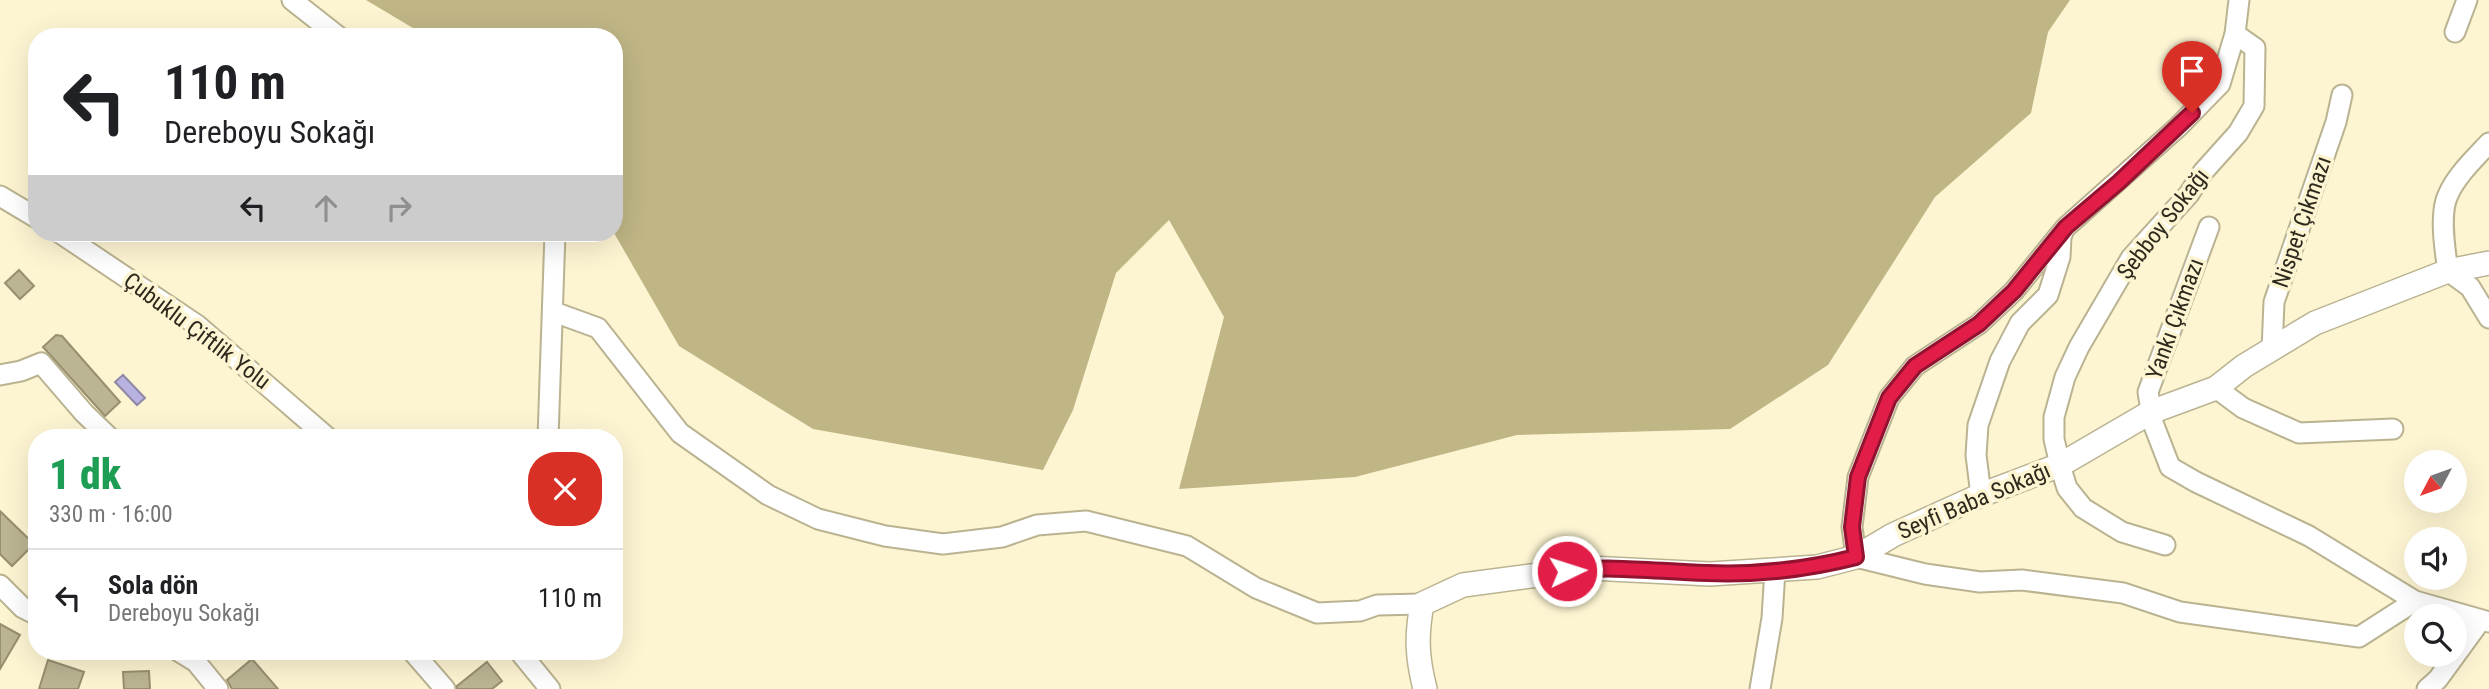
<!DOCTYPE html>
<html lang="tr">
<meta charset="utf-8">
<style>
body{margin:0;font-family:"Roboto Condensed",sans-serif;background:#f6f6f6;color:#202124;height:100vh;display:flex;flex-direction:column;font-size:26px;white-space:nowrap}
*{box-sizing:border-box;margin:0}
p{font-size:23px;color:#757577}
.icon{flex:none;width:38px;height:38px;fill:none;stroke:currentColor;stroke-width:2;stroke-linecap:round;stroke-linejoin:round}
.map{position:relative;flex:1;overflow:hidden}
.details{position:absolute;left:28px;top:429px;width:595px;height:231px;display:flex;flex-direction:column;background:#fff;border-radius:28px;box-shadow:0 7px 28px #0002}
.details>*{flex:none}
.banner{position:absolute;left:28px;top:28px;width:595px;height:214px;border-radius:28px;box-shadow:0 7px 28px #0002;background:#fff;color:#202124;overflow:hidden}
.needle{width:46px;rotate:229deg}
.tools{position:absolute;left:2404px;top:450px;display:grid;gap:14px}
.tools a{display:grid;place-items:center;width:63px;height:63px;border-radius:50%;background:#fff;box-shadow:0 7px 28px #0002;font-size:35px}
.pin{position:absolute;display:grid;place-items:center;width:60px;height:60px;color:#fff;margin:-72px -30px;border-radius:50% 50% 50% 0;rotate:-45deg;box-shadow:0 0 7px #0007}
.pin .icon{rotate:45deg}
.me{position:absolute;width:77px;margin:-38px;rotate:86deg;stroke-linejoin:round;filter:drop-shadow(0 0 5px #0008)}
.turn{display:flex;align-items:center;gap:24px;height:147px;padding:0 21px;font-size:32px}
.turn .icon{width:91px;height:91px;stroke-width:2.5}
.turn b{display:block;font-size:49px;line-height:60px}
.lanes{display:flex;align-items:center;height:66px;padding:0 21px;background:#0003;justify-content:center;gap:35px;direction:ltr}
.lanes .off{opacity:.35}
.round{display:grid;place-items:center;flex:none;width:74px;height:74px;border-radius:28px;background:#f6f6f6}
.headline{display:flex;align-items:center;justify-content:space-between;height:119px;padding:0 21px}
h1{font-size:42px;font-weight:800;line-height:52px;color:#1e9e55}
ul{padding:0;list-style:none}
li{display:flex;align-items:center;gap:21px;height:98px;padding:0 21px;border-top:2px solid #e0e0e0}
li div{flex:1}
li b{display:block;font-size:26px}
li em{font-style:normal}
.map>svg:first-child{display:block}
.forest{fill:#bfb585}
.water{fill:#b9b2e0;stroke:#8f89a6;stroke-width:2}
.building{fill:#bcb593;stroke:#978f6f;stroke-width:2}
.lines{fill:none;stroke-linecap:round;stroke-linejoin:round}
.minor-casing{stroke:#bab391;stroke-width:23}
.tertiary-casing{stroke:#bab391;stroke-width:26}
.minor{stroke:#fff;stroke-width:19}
.tertiary{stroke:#fff;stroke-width:23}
.route-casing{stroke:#92132f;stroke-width:18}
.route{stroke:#e11d48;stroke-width:12}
.labels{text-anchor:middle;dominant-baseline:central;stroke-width:7;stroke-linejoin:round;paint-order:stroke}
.street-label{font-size:23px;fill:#2d2a1d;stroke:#fdf5d2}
</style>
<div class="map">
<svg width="2489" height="689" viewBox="0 0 2489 689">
<rect width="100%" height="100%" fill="#fdf5d2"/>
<!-- forest -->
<polygon class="forest" points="366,0 2070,0 2048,32 2031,113 1935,197 1828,365 1730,429 1517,435 1355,477 1179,489 1224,317 1169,220 1116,273 1073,410 1043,470 813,429 679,346 614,233 614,37 428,37"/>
<!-- water -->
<polygon class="water" points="123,375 145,398 137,405 115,382"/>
<!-- building -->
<g class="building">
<polygon points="19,270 34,286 20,299 5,283"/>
<polygon points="56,335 62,336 120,402 105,416 43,347"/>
<polygon points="0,511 34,544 12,566 0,554"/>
<polygon points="0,624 20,635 0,669"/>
<polygon points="252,659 278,689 232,689 227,680"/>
<polygon points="48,660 84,672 78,689 39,689"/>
<polygon points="487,662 502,681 492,689 457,689 457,686"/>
<polygon points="149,671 150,689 124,689 123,672"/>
</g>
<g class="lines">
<!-- minor casing -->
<g class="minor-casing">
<g id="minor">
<polyline points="292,0 339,37"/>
<polyline points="2239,0 2235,34 2220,84 2178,127 2066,227 2014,291 1979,324 1915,366 1889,398 1858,477 1852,527 1856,557 1925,574 1980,582 2022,580 2123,593 2180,612 2359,637 2415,601"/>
<polyline points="2455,32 2467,0"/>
<path d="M2489,143C2475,158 2456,176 2448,195C2439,213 2445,251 2448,271L2470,287L2489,318"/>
<polyline points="0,196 37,218"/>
<polyline points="2209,227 2148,392 2153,423 2170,467 2196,482 2309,536 2415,601 2489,622"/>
<polyline points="60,233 197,325 328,438"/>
<polyline points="554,312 598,328 680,433 768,495 818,519 885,536 943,544 1002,537 1037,525 1086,521 1187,546 1256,588 1317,613 1360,611 1377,605 1422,604"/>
<polyline points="2272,350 2274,302 2336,122 2342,95"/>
<polyline points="0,375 21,371 41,363 84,413 110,438"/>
<polyline points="2216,388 2243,408 2299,433 2393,429"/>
<polyline points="548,438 555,233"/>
<polyline points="1981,495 1976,455 1978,425 2000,361 2020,323 2048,295 2060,257 2061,237 2063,232"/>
<polyline points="2165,545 2122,532 2083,508 2067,488 2060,465 2054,439 2054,417 2065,377 2079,347 2131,258 2189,194 2203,172 2238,133 2254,106 2255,48 2235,34"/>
<polyline points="0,585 23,608 37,615"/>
<polyline points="178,651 196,662 218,689"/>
<polyline points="412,651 445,689"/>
<polyline points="519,651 550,689"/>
<polyline points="1760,689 1772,618 1775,570"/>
<polyline points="2427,689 2438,679 2481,620"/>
</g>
</g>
<!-- tertiary casing -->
<g class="tertiary-casing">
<path id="tertiary" d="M1425,689C1417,657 1416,637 1422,604L1463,585L1590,568L1710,574L1817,567L1856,557L1893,535L1981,495L2060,465L2151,412L2216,388L2244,366L2315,323L2448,271L2489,263"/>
</g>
<!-- minor -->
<use href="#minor" class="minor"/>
<!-- tertiary -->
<use href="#tertiary" class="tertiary"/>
</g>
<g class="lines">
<!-- route casing -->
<g class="route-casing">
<path id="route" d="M1567,571C1613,565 1660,572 1707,573C1756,575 1809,569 1856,557L1852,527L1858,477L1889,398L1915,366L1979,324L2014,291L2066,227L2119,182L2192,113"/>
</g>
<!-- route -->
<use href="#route" class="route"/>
</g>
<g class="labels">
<!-- street labels -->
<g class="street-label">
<text transform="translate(2302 222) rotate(-71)">Nispet Çıkmazı</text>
<text transform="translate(2163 224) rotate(-52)">Şebboy Sokağı</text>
<text transform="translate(2175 319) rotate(-70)">Yankı Çıkmazı</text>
<text transform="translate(197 331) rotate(37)">Çubuklu Çiftlik Yolu</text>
<text transform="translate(1974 501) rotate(-23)">Seyfi Baba Sokağı</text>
</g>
</g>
</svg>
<div class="tools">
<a><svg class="needle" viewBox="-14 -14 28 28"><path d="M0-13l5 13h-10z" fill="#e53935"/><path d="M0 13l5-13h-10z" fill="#757577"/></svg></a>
<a><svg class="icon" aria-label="sound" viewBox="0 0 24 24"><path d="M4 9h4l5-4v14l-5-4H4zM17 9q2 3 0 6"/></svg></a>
<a><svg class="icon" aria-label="search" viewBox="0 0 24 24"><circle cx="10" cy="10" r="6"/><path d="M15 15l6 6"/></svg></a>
</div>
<div class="pin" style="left:2192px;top:113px;background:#d93025"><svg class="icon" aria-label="arrive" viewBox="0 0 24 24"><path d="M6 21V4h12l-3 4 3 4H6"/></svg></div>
<svg class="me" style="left:1567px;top:571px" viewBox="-20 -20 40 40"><circle r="17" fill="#e11d48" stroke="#fff" stroke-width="3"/><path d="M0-11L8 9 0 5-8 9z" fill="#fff"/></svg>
<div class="banner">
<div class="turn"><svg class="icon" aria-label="left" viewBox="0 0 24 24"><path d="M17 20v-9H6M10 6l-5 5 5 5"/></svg><div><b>110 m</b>Dereboyu Sokağı</div></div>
<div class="lanes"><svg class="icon" aria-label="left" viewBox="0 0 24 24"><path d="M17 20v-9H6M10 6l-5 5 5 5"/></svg><svg class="icon off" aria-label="ahead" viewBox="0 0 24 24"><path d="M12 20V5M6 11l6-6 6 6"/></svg><svg class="icon off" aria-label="right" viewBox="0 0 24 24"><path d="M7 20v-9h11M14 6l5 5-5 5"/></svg></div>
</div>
<section class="details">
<div class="headline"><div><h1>1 dk</h1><p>330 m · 16:00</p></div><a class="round" style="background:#d93025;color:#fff"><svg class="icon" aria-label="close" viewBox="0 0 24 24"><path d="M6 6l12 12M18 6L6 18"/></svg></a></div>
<ul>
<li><svg class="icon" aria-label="left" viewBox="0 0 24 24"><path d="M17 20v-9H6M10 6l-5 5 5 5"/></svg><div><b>Sola dön</b><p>Dereboyu Sokağı</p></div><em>110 m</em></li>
</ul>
</section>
</div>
